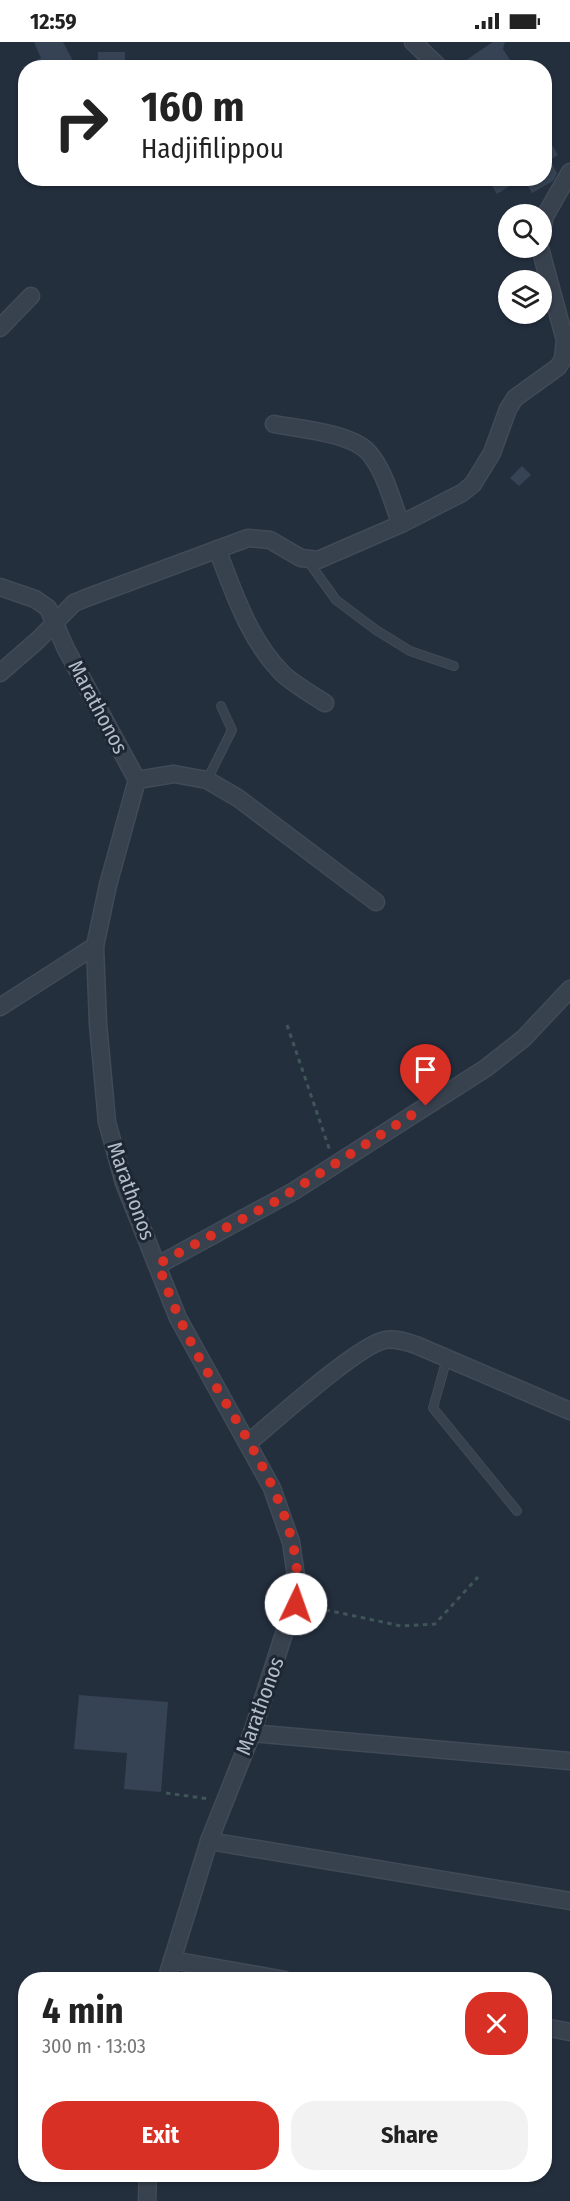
<!DOCTYPE html>
<meta charset="utf-8">
<style>
body{margin:0;font-family:"Fira Sans Condensed",sans-serif;background:#f2f2f2;color:#222;height:100vh;display:flex;flex-direction:column;font-size:22px;white-space:nowrap}
*{box-sizing:border-box;margin:0}
p{font-size:20px;color:#767676}
.icon{flex:none;width:33px;height:33px;fill:none;stroke:currentColor;stroke-width:2;stroke-linecap:round;stroke-linejoin:round}
.map{position:relative;flex:1;overflow:hidden}
.sheet{position:absolute;left:18px;top:1930px;width:534px;height:210px;display:flex;flex-direction:column;background:#fff;border-radius:24px;box-shadow:0 2px 4px #0004}
.sheet>*{flex:none}
.hud{position:absolute;left:18px;top:18px;width:534px;height:126px;border-radius:24px;box-shadow:0 2px 4px #0004;background:#fff;color:#222;overflow:hidden}
.buttons{position:absolute;left:498px;top:162px;display:grid;gap:12px}
.buttons a{display:grid;place-items:center;width:54px;height:54px;border-radius:50%;background:#fff;box-shadow:0 2px 4px #0004;font-size:30px}
.pin{position:absolute;display:grid;place-items:center;width:51px;height:51px;color:#fff;margin:-62px -26px;border-radius:50% 50% 50% 0;rotate:-45deg;box-shadow:0 0 6px #0007}
.pin .icon{rotate:45deg}
.me{position:absolute;width:66px;margin:-33px;rotate:3deg;stroke-linejoin:round;filter:drop-shadow(0 0 4px #0008)}
.turn{display:flex;align-items:center;gap:21px;height:126px;padding:0 24px;font-size:27px}
.turn .icon{width:78px;height:78px;stroke-width:2.5}
.turn b{display:block;font-size:42px;line-height:51px}
.round{display:grid;place-items:center;flex:none;width:63px;height:63px;border-radius:24px;background:#f2f2f2}
.overview{display:flex;align-items:center;justify-content:space-between;height:102px;padding:0 24px}
h1{font-size:36px;font-weight:700;line-height:45px}
.cta{display:flex;gap:12px;margin-top:auto;padding:12px 24px}
.cta a{flex:1;height:69px;border-radius:24px;background:#d93025;color:#fff;font-size:24px;font-weight:700;line-height:69px;text-align:center}
.cta a+a{background:#f2f2f2;color:#222}
.status{display:flex;justify-content:space-between;align-items:center;height:42px;padding:0 30px;background:#fff;direction:ltr}
.status svg{height:16px;fill:currentColor}
.map>svg:first-child{display:block}
.building{fill:#364354}
.lines{fill:none;stroke-linecap:round;stroke-linejoin:round}
.lane-casing{stroke:#414a57;stroke-width:10}
.street-casing{stroke:#414a57;stroke-width:19}
.path{stroke:#3f5557;stroke-width:3;stroke-dasharray:4.5 4.5;stroke-linecap:butt}
.lane{stroke:#38414e;stroke-width:8}
.street{stroke:#38414e;stroke-width:16}
.route{stroke:#d93025;stroke-width:10;stroke-dasharray:0 18}
.labels{text-anchor:middle;dominant-baseline:central;stroke-width:6;stroke-linejoin:round;paint-order:stroke}
.street-label{font-size:21px;fill:#b4bcc9;stroke:#1d2633}
</style>
<div class="status"><b>12:59</b><svg viewBox="0 0 49 12"><path d="M0 12V9h3v3zM5 12V6h3v6zM10 12V3h3v9zM15 12V0h3v12zM26 1h20v11H26zM47 4h2v5h-2z"/></svg></div>
<div class="map">
<svg width="570" height="2159" viewBox="0 0 570 2159">
<rect width="100%" height="100%" fill="#242f3e"/>
<!-- building -->
<g class="building">
<polygon points="34,0 63,0 73,19 60,26 21,26 41,16"/>
<polygon points="493,0 505,0 503,7 515,26 454,26"/>
<rect x="98" y="10" width="27" height="16"/>
<polygon points="544,90 558,113 550,118 557,131 553,139 532,151 523,136 544,136"/>
<polygon points="487,136 522,136 497,152"/>
<polygon points="522,424 531,433 519,444 510,436"/>
<polygon points="79,1653 168,1660 161,1750 124,1747 127,1711 74,1707"/>
</g>
<g class="lines">
<!-- lane casing -->
<g class="lane-casing">
<g id="lane">
<polyline points="308,519 336,558 376,588 410,609 454,624"/>
<polyline points="207,738 232,688 221,664"/>
<polyline points="447,1316 433,1366 517,1469"/>
</g>
</g>
<!-- street casing -->
<g class="street-casing">
<g id="street">
<polyline points="413,0 440,26"/>
<polyline points="542,187 545,174 570,130"/>
<polyline points="0,286 31,254"/>
<path d="M274,382C300,387 352,391 369,411C385,429 392,460 401,482"/>
<path d="M217,507C234,551 249,598 283,632C295,643 311,652 325,661"/>
<polyline points="0,545 35,557 48,566 66,607 137,738 108,843 95,904 98,982 107,1080 124,1141 178,1276 272,1446 291,1500 298,1548 252,1691 209,1799 166,1938"/>
<polyline points="0,631 38,598 74,561 86,556 248,496 270,498 301,516 318,518 401,482 462,451 473,442 492,411 508,367 515,356 558,325 563,317 565,298 540,206"/>
<polyline points="137,738 174,732 207,738 238,756 376,860"/>
<polyline points="0,965 95,904"/>
<polyline points="158,1223 294,1149 486,1026 524,996 570,947"/>
<path d="M248,1401C275,1379 358,1303 385,1298C396,1296 406,1300 416,1303L570,1369"/>
<polyline points="252,1691 570,1719"/>
<polyline points="209,1799 570,1859"/>
<polyline points="172,1918 285,1938"/>
<polyline points="544,1985 570,1990"/>
<polyline points="147,2159 148,2133"/>
</g>
</g>
<!-- path -->
<g class="path">
<polyline points="287,983 330,1109"/>
<polyline points="308,1564 401,1584 435,1582 478,1535"/>
<polyline points="166,1751 209,1757"/>
</g>
<!-- lane -->
<use href="#lane" class="lane"/>
<!-- street -->
<use href="#street" class="street"/>
</g>
<g class="lines">
<!-- route -->
<path class="route" d="M296,1562C309,1476 235,1382 196,1310C181,1282 169,1253 158,1222L278,1158L426,1064"/>
</g>
<g class="labels">
<!-- street labels -->
<g class="street-label">
<text transform="translate(98 665) rotate(62)">Marathonos</text>
<text transform="translate(131 1149) rotate(70)">Marathonos</text>
<text transform="translate(260 1664) rotate(-70)">Marathonos</text>
</g>
</g>
</svg>
<div class="buttons">
<a><svg class="icon" aria-label="search" viewBox="0 0 24 24"><circle cx="10" cy="10" r="6"/><path d="M15 15l6 6"/></svg></a>
<a><svg class="icon" aria-label="layers" viewBox="0 0 24 24"><path d="M12 4l9 5-9 5-9-5zM3 14l9 5 9-5"/></svg></a>
</div>
<div class="pin" style="left:426px;top:1064px;background:#d93025"><svg class="icon" aria-label="arrive" viewBox="0 0 24 24"><path d="M6 21V4h12l-3 4 3 4H6"/></svg></div>
<svg class="me" style="left:296px;top:1562px" viewBox="-20 -20 40 40"><circle r="19" fill="#fff"/><path d="M0-13L10 11 0 6-10 11z" fill="#d93025"/></svg>
<div class="hud">
<div class="turn"><svg class="icon" aria-label="right" viewBox="0 0 24 24"><path d="M7 20v-9h11M14 6l5 5-5 5"/></svg><div><b>160 m</b>Hadjifilippou</div></div>
</div>
<section class="sheet">
<div class="overview"><div><h1>4 min</h1><p>300 m · 13:03</p></div><a class="round" style="background:#d93025;color:#fff"><svg class="icon" aria-label="close" viewBox="0 0 24 24"><path d="M6 6l12 12M18 6L6 18"/></svg></a></div>
<div class="cta"><a>Exit</a><a>Share</a></div>
</section>
</div>
